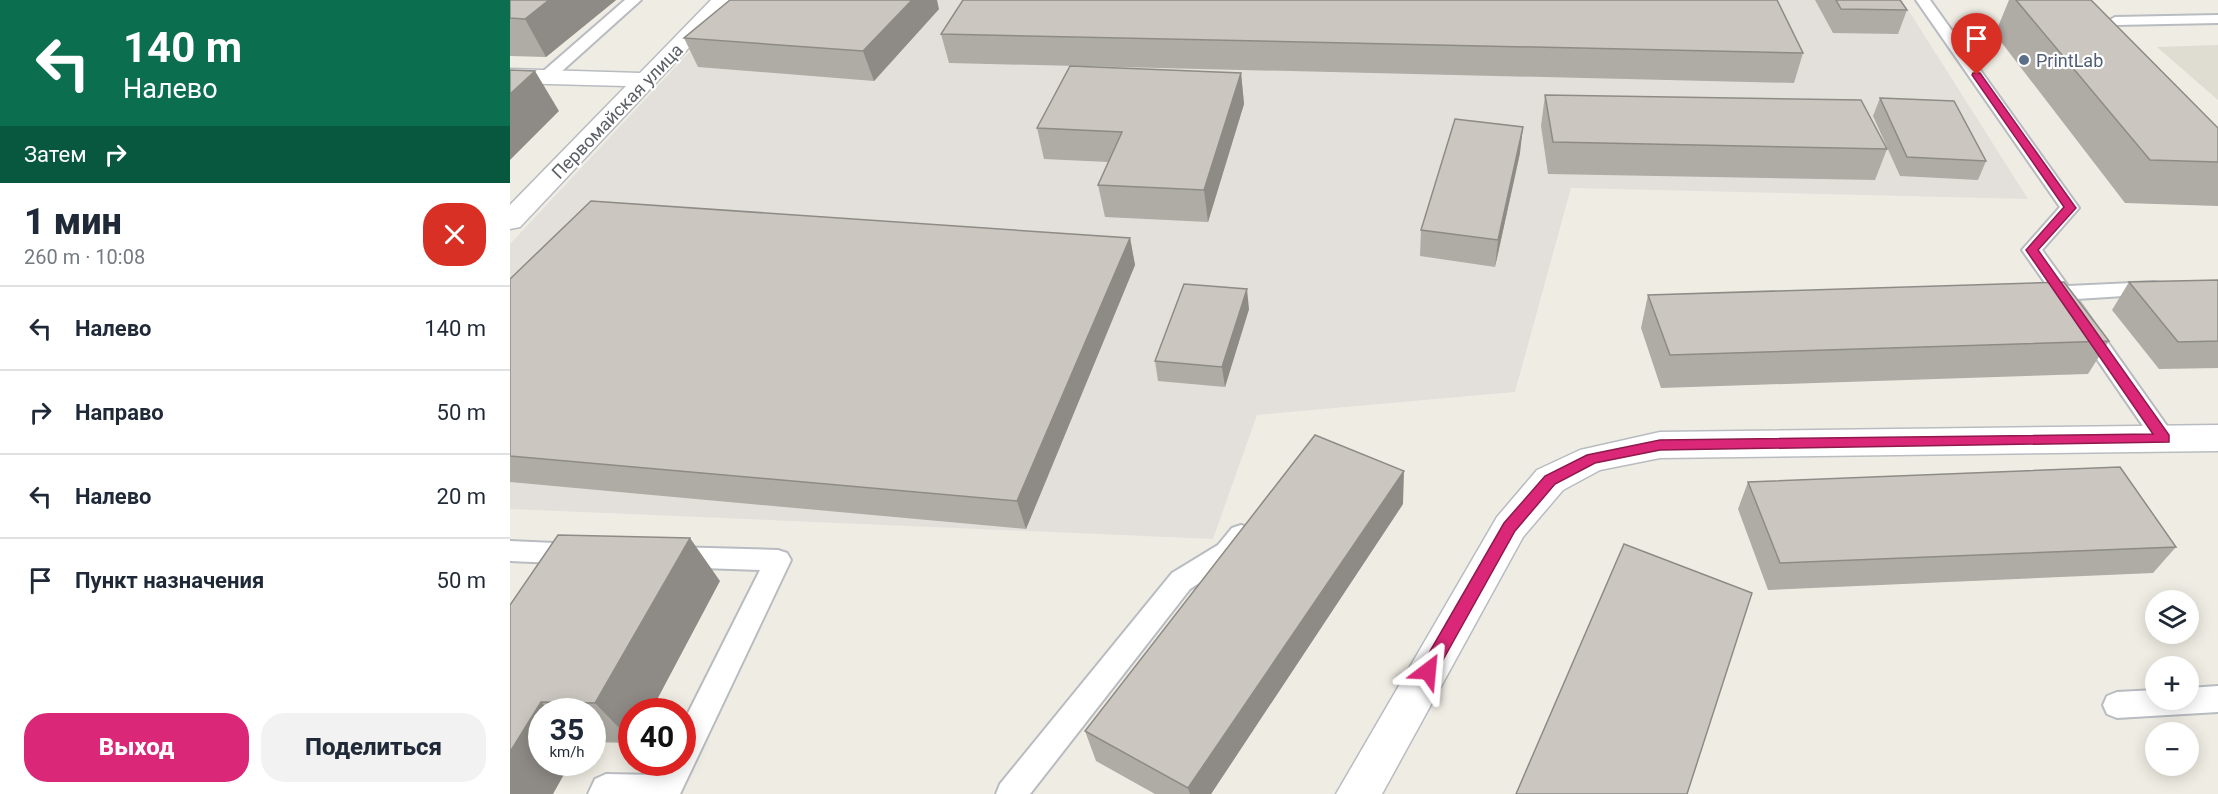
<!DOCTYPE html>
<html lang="ru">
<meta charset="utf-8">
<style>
body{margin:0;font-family:Roboto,sans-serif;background:#f2f2f3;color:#1f2937;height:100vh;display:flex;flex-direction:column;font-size:22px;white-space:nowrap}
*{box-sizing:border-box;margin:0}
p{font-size:20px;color:#747a83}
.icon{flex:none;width:33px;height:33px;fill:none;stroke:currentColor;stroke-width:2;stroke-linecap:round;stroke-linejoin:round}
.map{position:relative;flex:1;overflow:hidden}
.details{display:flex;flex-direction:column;background:#fff;width:510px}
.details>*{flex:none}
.top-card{background:#0b6e4f;color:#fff;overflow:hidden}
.controls{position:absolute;left:1635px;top:590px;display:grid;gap:12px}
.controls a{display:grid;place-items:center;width:54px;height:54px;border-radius:50%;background:#fff;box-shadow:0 3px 15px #0003;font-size:30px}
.speed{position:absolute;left:18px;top:698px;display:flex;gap:12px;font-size:30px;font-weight:700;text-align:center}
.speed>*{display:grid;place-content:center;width:78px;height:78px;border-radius:50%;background:#fff;box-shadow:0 3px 15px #0003;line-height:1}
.speed small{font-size:15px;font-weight:400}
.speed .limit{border:9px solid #d22;background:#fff;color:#111}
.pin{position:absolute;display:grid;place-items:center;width:51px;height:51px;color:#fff;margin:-62px -26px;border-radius:50% 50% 50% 0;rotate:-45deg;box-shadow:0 0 6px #0007}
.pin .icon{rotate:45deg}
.me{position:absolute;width:66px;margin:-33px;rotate:29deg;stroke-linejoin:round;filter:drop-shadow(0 0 4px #0008)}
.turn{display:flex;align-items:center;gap:21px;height:126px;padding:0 24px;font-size:27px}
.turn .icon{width:78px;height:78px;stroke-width:2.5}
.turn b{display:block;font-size:42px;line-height:51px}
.then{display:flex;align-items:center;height:57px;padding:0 24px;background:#0003;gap:12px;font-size:22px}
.round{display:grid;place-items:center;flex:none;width:63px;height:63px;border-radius:24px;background:#f2f2f3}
.headline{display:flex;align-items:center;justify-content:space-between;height:102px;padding:0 24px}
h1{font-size:36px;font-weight:800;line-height:45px}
.cta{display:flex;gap:12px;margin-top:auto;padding:12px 24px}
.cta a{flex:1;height:69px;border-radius:24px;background:#db2777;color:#fff;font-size:24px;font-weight:800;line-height:69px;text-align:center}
.cta a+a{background:#f2f2f3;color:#1f2937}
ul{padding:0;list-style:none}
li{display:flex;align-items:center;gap:18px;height:84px;padding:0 24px;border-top:2px solid #e0e1e3}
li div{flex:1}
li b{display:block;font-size:22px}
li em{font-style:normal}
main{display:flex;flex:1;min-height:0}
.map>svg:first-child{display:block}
.industrial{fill:#e3e0db}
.education{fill:#dfdcd2}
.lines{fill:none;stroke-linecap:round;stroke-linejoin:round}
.service-casing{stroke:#b8bcc1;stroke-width:4}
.minor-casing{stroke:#b8bcc1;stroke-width:3}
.tertiary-casing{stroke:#b8bcc1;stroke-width:3}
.service{fill:#fff;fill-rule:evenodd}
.minor{fill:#fff;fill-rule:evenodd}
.tertiary{fill:#fff;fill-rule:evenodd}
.wall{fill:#afaba5}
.shaded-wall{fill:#8e8b86}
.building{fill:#cbc7c0;stroke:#8e8b86;stroke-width:1.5}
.route{fill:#db2777;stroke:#8e194d;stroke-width:1.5}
.service-dot{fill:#5c6f8a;stroke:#fff;stroke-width:2}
.labels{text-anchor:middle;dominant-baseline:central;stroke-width:4.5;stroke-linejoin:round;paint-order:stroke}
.far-service-label{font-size:18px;fill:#4e5e75;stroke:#fff;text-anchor:start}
.far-street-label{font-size:18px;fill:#5b6065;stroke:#fff}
</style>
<main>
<section class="details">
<div class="top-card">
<div class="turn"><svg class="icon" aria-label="left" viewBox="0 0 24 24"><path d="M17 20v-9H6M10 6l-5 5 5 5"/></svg><div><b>140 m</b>Налево</div></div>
<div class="then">Затем<svg class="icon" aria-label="right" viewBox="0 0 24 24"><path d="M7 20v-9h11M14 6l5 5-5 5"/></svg></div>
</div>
<div class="headline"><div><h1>1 мин</h1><p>260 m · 10:08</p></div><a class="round" style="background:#d93025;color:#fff"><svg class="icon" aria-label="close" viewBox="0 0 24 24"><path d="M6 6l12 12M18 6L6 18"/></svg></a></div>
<ul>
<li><svg class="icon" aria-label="left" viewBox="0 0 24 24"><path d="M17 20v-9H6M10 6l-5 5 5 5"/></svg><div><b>Налево</b></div><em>140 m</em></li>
<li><svg class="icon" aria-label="right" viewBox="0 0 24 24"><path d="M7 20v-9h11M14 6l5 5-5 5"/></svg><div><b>Направо</b></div><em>50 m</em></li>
<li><svg class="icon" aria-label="left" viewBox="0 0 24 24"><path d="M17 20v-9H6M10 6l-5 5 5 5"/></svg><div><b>Налево</b></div><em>20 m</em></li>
<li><svg class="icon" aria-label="arrive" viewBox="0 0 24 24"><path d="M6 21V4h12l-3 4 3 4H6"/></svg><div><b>Пункт назначения</b></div><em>50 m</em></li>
</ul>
<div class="cta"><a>Выход</a><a>Поделиться</a></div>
</section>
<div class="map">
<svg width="1708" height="794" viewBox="0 0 1708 794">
<rect width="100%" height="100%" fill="#efede3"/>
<!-- industrial -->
<polygon class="industrial" points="228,0 1392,0 1518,199 1061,188 1005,392 747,415 703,539 0,509 0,244"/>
<!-- education -->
<polygon class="education" points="1708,45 1708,100 1647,47"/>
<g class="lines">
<!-- service casing -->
<g class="service-casing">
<g id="service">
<polygon points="115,0 131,0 42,80 30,80 28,77 30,74"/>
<polygon points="1406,0 1420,0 1569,208 1532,250 1558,286 1644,282 1651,283 1654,288 1651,293 1644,294 1567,299 1662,433 1666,439 1662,445 1654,448 1646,445 1545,298 1532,295 1529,290 1536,284 1512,250 1550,207"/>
<polygon points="1708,15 1708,23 1605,25 1598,21 1605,17"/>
<polygon points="731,525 740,528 744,535 726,559 680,589 520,794 486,794 490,784 662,573 708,545 722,528"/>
<polygon points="0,541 67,544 76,547 80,554 76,561 67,564 0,561"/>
<polygon points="163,547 268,550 277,553 281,560 170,794 78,794 85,779 96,774 147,775 154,762 172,762 172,725 250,570 163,567 154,564 150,557 154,550"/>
<polygon points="1708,686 1708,712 1607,718 1597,714 1593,705 1597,696 1607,692 1646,690 1646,699 1678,699 1678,688"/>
</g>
</g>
<!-- minor casing -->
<g class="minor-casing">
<polygon id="minor" points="201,0 224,0 10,227 0,229 0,205 116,86 0,83 0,69 130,73"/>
</g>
<!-- tertiary casing -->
<g class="tertiary-casing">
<polygon id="tertiary" points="1708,425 1708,451 1150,458 1090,470 1053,490 1013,537 872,794 826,794 987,517 1027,470 1070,450 1150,432"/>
</g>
<!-- service -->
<use href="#service" class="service"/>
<!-- minor -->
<use href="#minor" class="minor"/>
<!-- tertiary -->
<use href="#tertiary" class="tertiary"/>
</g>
<!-- wall -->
<g class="wall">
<polygon points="0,0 106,0 36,57 0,56"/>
<polygon points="1305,0 1390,0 1397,10 1388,34 1323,33"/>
<polygon points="1499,0 1593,0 1581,0 1708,128 1708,206 1615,203 1485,34"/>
<polygon points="429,9 364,81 188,67 174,38"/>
<polygon points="431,34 1293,53 1284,83 439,63"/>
<polygon points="731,73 734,104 698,222 595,217 588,185 598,162 534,159 527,128"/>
<polygon points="1035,95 1377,149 1365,180 1038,174 1031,126"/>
<polygon points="1370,98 1476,161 1468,180 1390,176 1363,116"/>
<polygon points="1010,153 985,267 910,256 911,230"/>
<polygon points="620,238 625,265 516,529 0,482 0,279"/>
<polygon points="1708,280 1708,368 1649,369 1602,310 1619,282"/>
<polygon points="1138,295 1599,341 1578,374 1151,388 1131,328"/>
<polygon points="739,309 715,387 648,381 645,361"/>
<polygon points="1238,482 1666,547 1643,573 1258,590 1228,509"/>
<polygon points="893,504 701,794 645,794 586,761 575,731"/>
<polygon points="210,581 122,711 122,743 82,742 82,711 32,711 0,605"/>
</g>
<!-- shaded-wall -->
<g class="shaded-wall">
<polygon points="39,0 106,0 36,57 15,19"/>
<polygon points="402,0 427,0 429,9 364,81 353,51"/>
<polygon points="25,71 49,111 0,160 0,94"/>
<polygon points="731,73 734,104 698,222 694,190"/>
<polygon points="1013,127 1010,153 985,267 988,240"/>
<polygon points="620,238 625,265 516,529 507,501"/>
<polygon points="737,289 739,309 715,387 712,367"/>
<polygon points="894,471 893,504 701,794 680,794 678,788"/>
<polygon points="180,538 210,581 141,711 122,711 122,741 85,703"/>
<polygon points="31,702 40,711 32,711 32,762 61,762 43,794 0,794 0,752"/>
</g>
<!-- building -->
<g class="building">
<polygon points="0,0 39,0 15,19 0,18"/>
<polygon points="220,0 402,0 353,51 174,38"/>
<polygon points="453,0 1267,0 1293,53 431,34"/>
<polygon points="1326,0 1390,0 1397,10 1331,9"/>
<polygon points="1506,0 1581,0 1708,128 1708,162 1640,160"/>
<polygon points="560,66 731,73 694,190 588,185 612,132 527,128"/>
<polygon points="0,70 25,71 0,94"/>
<polygon points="1035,95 1351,100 1377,149 1043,142"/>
<polygon points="1370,98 1444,101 1476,161 1397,157"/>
<polygon points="945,119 1013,127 988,240 911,230"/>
<polygon points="81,201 620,238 507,501 0,456 0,279"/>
<polygon points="1708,280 1708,341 1668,342 1619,282"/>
<polygon points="1554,282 1599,341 1160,355 1138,295"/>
<polygon points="674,284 737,289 712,367 645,361"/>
<polygon points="805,435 894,471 678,788 575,731"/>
<polygon points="1610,467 1666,547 1270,563 1238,482"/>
<polygon points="48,535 180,538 85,703 31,702 0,752 0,605"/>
<polygon points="1114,544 1242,593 1177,794 1006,794"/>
</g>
<!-- route -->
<polygon class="route" points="1463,73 1470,73 1566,208 1528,250 1659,435 1659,442 1150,450 1085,463 1045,484 1005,531 924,676 918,678 912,676 910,671 912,665 994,523 1035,476 1077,455 1150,440 1643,434 1516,250 1554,207 1462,75"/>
<!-- markers -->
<circle class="service-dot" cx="1514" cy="60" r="6"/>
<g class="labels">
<!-- far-service labels -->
<g class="far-service-label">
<text x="1526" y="60">PrintLab</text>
</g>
<!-- far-street labels -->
<g class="far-street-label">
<text transform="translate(107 111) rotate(-46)">Первомайская улица</text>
</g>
</g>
</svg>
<div class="controls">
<a><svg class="icon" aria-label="layers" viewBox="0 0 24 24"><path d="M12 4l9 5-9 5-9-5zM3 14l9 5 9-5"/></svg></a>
<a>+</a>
<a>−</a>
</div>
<div class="speed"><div>35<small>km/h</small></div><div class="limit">40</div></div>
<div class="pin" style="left:1467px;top:75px;background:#d93025"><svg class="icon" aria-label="arrive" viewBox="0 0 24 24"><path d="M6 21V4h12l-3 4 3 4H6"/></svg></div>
<svg class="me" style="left:918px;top:671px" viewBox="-20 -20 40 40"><path d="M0-17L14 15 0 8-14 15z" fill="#db2777" stroke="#fff" stroke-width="4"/></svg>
</div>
</main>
